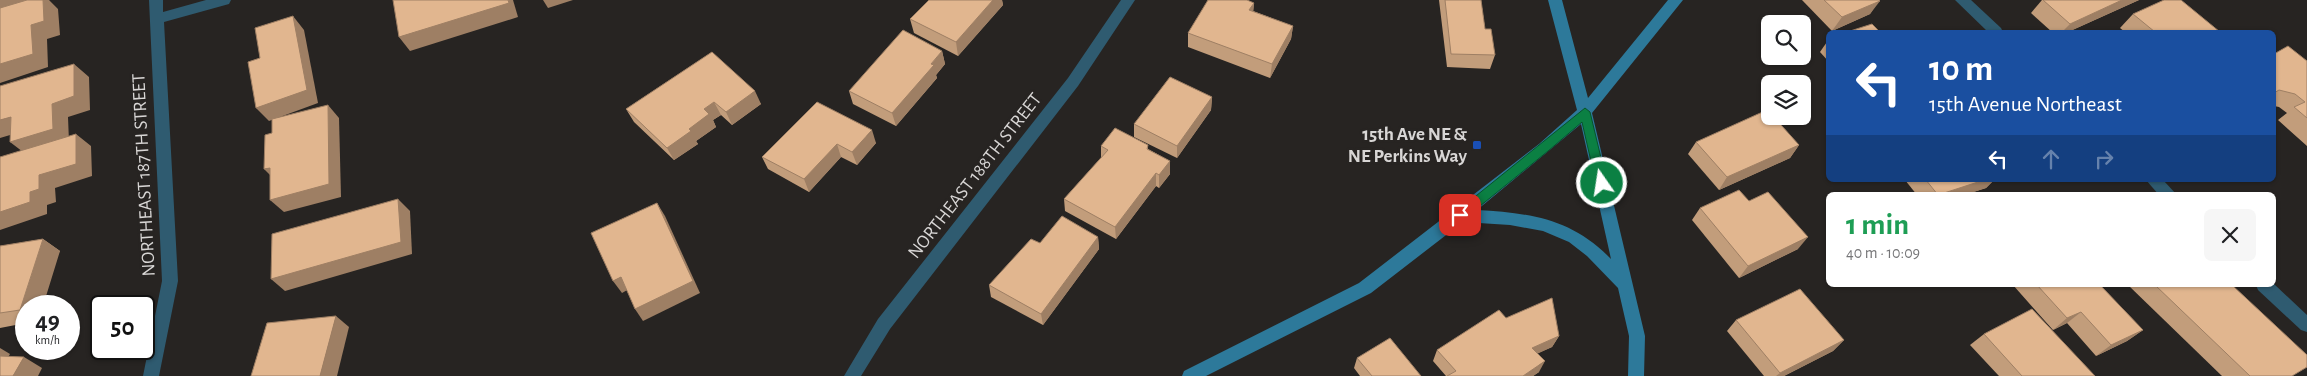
<!DOCTYPE html>
<meta charset="utf-8">
<style>
body{margin:0;font-family:"Alegreya Sans",sans-serif;background:#f6f6f6;color:#202124;height:100vh;display:flex;flex-direction:column;font-size:19px;white-space:nowrap}
*{box-sizing:border-box;margin:0}
p{font-size:16px;color:#757577}
.icon{flex:none;width:28px;height:28px;fill:none;stroke:currentColor;stroke-width:2;stroke-linecap:round;stroke-linejoin:round}
.map{position:relative;flex:1;overflow:hidden}
.panel{position:absolute;left:1826px;top:192px;width:450px;height:95px;display:flex;flex-direction:column;background:#fff;border-radius:8px;box-shadow:0 1px 4px #0004}
.panel>*{flex:none}
.hud{position:absolute;left:1826px;top:30px;width:450px;height:152px;border-radius:8px;box-shadow:0 1px 4px #0004;background:#1a4fa0;color:#fff;overflow:hidden}
.tools{position:absolute;left:1761px;top:15px;display:grid;gap:10px}
.tools a{display:grid;place-items:center;width:50px;height:50px;border-radius:8px;background:#fff;box-shadow:0 1px 4px #0004;font-size:25px}
.speed{position:absolute;left:15px;top:295px;display:flex;gap:10px;font-size:25px;font-weight:700;text-align:center}
.speed>*{display:grid;place-content:center;width:65px;height:65px;border-radius:50%;background:#fff;box-shadow:0 1px 4px #0004;line-height:1}
.speed small{font-size:12px;font-weight:400}
.speed .limit{border:2px solid #111;border-radius:8px;background:#fff;color:#111}
.pin{position:absolute;display:grid;place-items:center;width:42px;height:42px;color:#fff;margin:-21px;border-radius:10px;box-shadow:0 2px 8px #0006}
.me{position:absolute;width:55px;margin:-28px;rotate:347deg;stroke-linejoin:round;filter:drop-shadow(0 0 4px #0008)}
.turn{display:flex;align-items:center;gap:18px;height:105px;padding:0 20px;font-size:22px}
.turn .icon{width:65px;height:65px;stroke-width:2.5}
.turn b{display:block;font-size:35px;line-height:42px}
.lanes{display:flex;align-items:center;height:48px;padding:0 20px;background:#0003;justify-content:center;gap:25px;direction:ltr}
.lanes .off{opacity:.35}
.round{display:grid;place-items:center;flex:none;width:52px;height:52px;border-radius:8px;background:#f6f6f6}
.headline{display:flex;align-items:center;justify-content:space-between;height:85px;padding:0 20px}
h1{font-size:30px;font-weight:600;line-height:38px;color:#1e9e55}
.map>svg:first-child{display:block}
.lines{fill:none;stroke-linecap:round;stroke-linejoin:round}
.street{fill:#2f5b70;fill-rule:evenodd}
.secondary{fill:#2d799a;fill-rule:evenodd}
.wall{fill:#c29d7b}
.shaded-wall{fill:#9e7f64}
.building{fill:#e1b68f;stroke:#9e7f64}
.route{fill:#0b8043;stroke:#07532c}
.transit-dot{fill:#1a4fb4;stroke:#272422;stroke-width:2}
.labels{text-anchor:middle;dominant-baseline:central;stroke-width:5;stroke-linejoin:round;paint-order:stroke}
.poi-label{font-size:19px;font-weight:bold;fill:#d8d6d5;stroke:#272422;text-anchor:end}
.street-label{font-size:19px;fill:#d8d6d5;stroke:#272422}
</style>
<div class="map">
<svg width="2307" height="376" viewBox="0 0 2307 376">
<rect width="100%" height="100%" fill="#272422"/>
<g class="lines">
<!-- street -->
<g class="street">
<polygon points="149,0 163,0 163,12 206,0 231,0 229,4 164,22 178,281 159,376 143,376 162,281"/>
<polygon points="1121,0 1135,0 1078,86 890,329 861,376 844,376 878,319 1068,78"/>
<polygon points="1955,0 1971,0 2001,28 2003,32 1988,32"/>
<polygon points="2146,180 2163,180 2177,195 2159,195"/>
<polygon points="2274,284 2307,315 2307,332 2301,330 2258,290 2256,285"/>
</g>
<!-- secondary -->
<path class="secondary" d="M1548,0H1562L1588,98L1668,0H1683L1592,113L1645,336L1644,376H1628L1629,336L1618,288L1587,256L1569,242L1543,231L1510,225L1463,222L1371,293L1206,376H1182L1184,371L1359,283L1539,144L1577,110ZM1581,124L1611,259C1572,219 1532,213 1477,210Z"/>
</g>
<!-- wall -->
<g class="wall">
<polygon points="929,0 1002,0 1003,5 958,56 914,33 910,19"/>
<polygon points="1439,0 1481,0 1485,29 1495,55 1490,69 1447,67"/>
<polygon points="1802,0 1879,0 1870,14 1832,31"/>
<polygon points="2042,0 2139,0 2068,32 2052,32 2031,13"/>
<polygon points="1254,3 1253,11 1293,26 1291,39 1270,78 1188,47 1188,33"/>
<polygon points="2133,14 2220,32 2125,32 2120,28"/>
<polygon points="1829,39 1829,62 1820,52"/>
<polygon points="942,51 945,64 936,75 937,78 896,126 853,104 849,91"/>
<polygon points="712,52 761,104 732,125 721,115 713,120 716,127 696,141 698,144 674,160 634,122 626,109"/>
<polygon points="2274,54 2307,61 2307,146 2278,120 2287,113 2279,107 2274,106"/>
<polygon points="1212,97 1211,110 1177,158 1134,137 1134,124"/>
<polygon points="817,102 876,143 857,165 841,157 809,192 768,169 762,157"/>
<polygon points="1696,142 1799,145 1790,158 1719,190 1688,154"/>
<polygon points="1148,145 1148,149 1170,161 1170,174 1159,188 1156,186 1116,239 1065,211 1064,199 1101,158 1101,146"/>
<polygon points="1905,180 1994,180 1986,188 1964,195 1917,195"/>
<polygon points="1749,201 1798,249 1739,278 1692,220 1700,208"/>
<polygon points="1098,237 1099,249 1043,325 991,297 989,285"/>
<polygon points="43,239 60,251 26,306 26,323 0,328 0,246"/>
<polygon points="2013,285 2100,285 2143,330 2127,341 2096,356 2067,323 2053,330"/>
<polygon points="2128,285 2232,285 2292,376 2222,376"/>
<polygon points="1506,318 1559,336 1552,347 1538,353 1539,372 1533,376 1446,376 1433,361 1437,350"/>
<polygon points="1736,320 1844,340 1833,351 1784,376 1764,376 1727,331"/>
<polygon points="1984,334 2095,376 1999,376 1970,345"/>
<polygon points="1357,358 1421,376 1360,376 1354,368"/>
</g>
<!-- shaded-wall -->
<g class="shaded-wall">
<polygon points="0,0 29,0 0,9"/>
<polygon points="43,0 49,0 58,9 60,35 47,39 48,67 0,83 0,64 31,25"/>
<polygon points="508,0 513,0 518,17 410,51 399,37"/>
<polygon points="543,0 573,0 548,8"/>
<polygon points="993,0 1002,0 1003,5 958,56 956,42"/>
<polygon points="2122,0 2139,0 2068,32 2062,32 2070,24"/>
<polygon points="1880,1 1870,14 1832,31 1842,17"/>
<polygon points="1254,3 1253,16 1249,10"/>
<polygon points="293,16 304,30 318,103 269,121 256,108"/>
<polygon points="1293,26 1291,39 1270,78 1272,64"/>
<polygon points="942,51 945,64 936,75 937,78 896,126 892,113"/>
<polygon points="74,64 89,77 90,110 68,117 69,142 27,155 10,142"/>
<polygon points="755,91 761,104 732,125 726,112"/>
<polygon points="1212,97 1211,110 1177,158 1177,146"/>
<polygon points="714,102 721,115 713,120 716,127 696,141 698,144 674,160 667,148 689,129 704,109"/>
<polygon points="328,105 339,118 341,197 284,212 270,200"/>
<polygon points="11,117 27,130 0,138 0,120"/>
<polygon points="872,130 876,143 857,165 852,152"/>
<polygon points="76,134 91,146 92,176 55,188 56,202 47,205 47,214 0,230 0,212 30,192 39,175"/>
<polygon points="837,144 841,157 809,192 804,179"/>
<polygon points="1799,145 1790,158 1719,190 1727,177"/>
<polygon points="1170,161 1170,174 1159,188 1159,175"/>
<polygon points="270,168 277,182 264,169"/>
<polygon points="1156,173 1156,186 1116,239 1115,227"/>
<polygon points="1984,180 1994,180 1986,188 1964,195 1938,195"/>
<polygon points="398,199 410,211 412,254 285,291 271,279"/>
<polygon points="657,203 665,216 700,293 643,321 635,309"/>
<polygon points="1098,237 1099,249 1043,325 1041,314"/>
<polygon points="1808,237 1798,249 1739,278 1748,266"/>
<polygon points="43,239 60,251 43,306 26,306 26,314 20,310"/>
<polygon points="621,277 629,289 622,293 613,281"/>
<polygon points="2081,312 2067,323 2053,330 2067,318"/>
<polygon points="336,316 349,327 337,376 320,376"/>
<polygon points="2143,330 2127,341 2096,356 2111,345"/>
<polygon points="1559,336 1552,347 1526,359 1532,348"/>
<polygon points="1844,340 1833,351 1784,376 1776,376 1780,373"/>
<polygon points="0,348 10,354 3,366 0,364"/>
<polygon points="24,357 42,368 38,376 13,376"/>
<polygon points="1545,361 1539,372 1533,376 1523,376"/>
</g>
<!-- building -->
<g class="building">
<polygon points="27,0 43,0 44,21 31,25 33,54 0,64 0,8"/>
<polygon points="393,0 508,0 509,3 399,37"/>
<polygon points="929,0 993,0 956,42 910,19"/>
<polygon points="1208,0 1247,0 1254,3 1249,10 1293,26 1272,64 1188,33"/>
<polygon points="1445,0 1481,0 1485,29 1491,29 1495,55 1451,54"/>
<polygon points="1824,0 1879,0 1880,1 1842,17"/>
<polygon points="2043,0 2122,0 2070,24"/>
<polygon points="2164,0 2181,0 2220,32 2155,32 2133,14"/>
<polygon points="293,16 307,90 256,108 248,62 260,58 255,28"/>
<polygon points="1872,24 1880,32 1847,32"/>
<polygon points="903,30 942,51 931,64 934,65 892,113 849,91"/>
<polygon points="2288,46 2307,61 2307,118 2294,107 2305,102 2295,94 2279,90 2274,93 2274,54"/>
<polygon points="712,52 755,91 726,112 714,102 704,109 709,114 689,129 691,131 667,148 626,109"/>
<polygon points="74,64 74,96 52,104 53,129 10,142 11,117 0,120 0,86"/>
<polygon points="1170,77 1212,97 1177,146 1134,124"/>
<polygon points="817,102 872,130 852,152 837,144 804,179 762,157"/>
<polygon points="328,105 329,184 270,200 270,168 264,169 265,135 272,133 272,119"/>
<polygon points="1767,110 1770,113 1770,116 1773,116 1799,145 1727,177 1696,142"/>
<polygon points="1115,128 1148,145 1147,149 1170,161 1159,175 1156,173 1115,227 1064,199 1108,150 1101,146"/>
<polygon points="76,134 76,164 39,175 39,189 30,192 30,202 0,212 0,157"/>
<polygon points="1926,180 1984,180 1938,195"/>
<polygon points="1739,190 1749,201 1768,192 1808,237 1748,266 1700,208"/>
<polygon points="398,199 401,242 271,279 272,234"/>
<polygon points="657,203 693,281 635,309 621,277 613,281 591,233"/>
<polygon points="1062,216 1098,237 1041,314 989,285 1031,239 1040,243"/>
<polygon points="43,239 20,310 0,313 0,246"/>
<polygon points="2037,285 2100,285 2143,330 2111,345 2081,312 2067,318"/>
<polygon points="2155,285 2232,285 2307,355 2307,367 2292,376 2250,376"/>
<polygon points="1800,289 1844,340 1780,373 1736,320"/>
<polygon points="1552,298 1559,336 1532,348 1545,361 1523,376 1447,376 1456,371 1437,350 1499,310 1506,318"/>
<polygon points="2032,309 2095,376 2022,376 1984,334"/>
<polygon points="336,316 320,376 251,376 267,323"/>
<polygon points="1390,338 1421,376 1372,376 1357,358"/>
<polygon points="0,356 24,357 13,376 0,376"/>
</g>
<!-- route -->
<polygon class="route" points="1585,108 1590,112 1607,183 1606,186 1602,187 1596,183 1582,122 1548,151 1464,219 1456,219 1454,215 1456,212"/>
<!-- markers -->
<rect class="transit-dot" x="1472" y="140" width="10" height="10" rx="2.5"/>
<g class="labels">
<!-- poi labels -->
<g class="poi-label">
<text x="1467" y="134">15th Ave NE &amp;<tspan x="1467" dy="22">NE Perkins Way</tspan></text>
</g>
<!-- street labels -->
<g class="street-label">
<text transform="translate(144 175) rotate(-93)">NORTHEAST 187TH STREET</text>
<text transform="translate(975 176) rotate(-52)">NORTHEAST 188TH STREET</text>
</g>
</g>
</svg>
<div class="tools">
<a><svg class="icon" aria-label="search" viewBox="0 0 24 24"><circle cx="10" cy="10" r="6"/><path d="M15 15l6 6"/></svg></a>
<a><svg class="icon" aria-label="layers" viewBox="0 0 24 24"><path d="M12 4l9 5-9 5-9-5zM3 14l9 5 9-5"/></svg></a>
</div>
<div class="speed"><div>49<small>km/h</small></div><div class="limit">50</div></div>
<div class="pin" style="left:1460px;top:215px;background:#d93025"><svg class="icon" aria-label="arrive" viewBox="0 0 24 24"><path d="M6 21V4h12l-3 4 3 4H6"/></svg></div>
<svg class="me" style="left:1602px;top:183px" viewBox="-20 -20 40 40"><circle r="17" fill="#0b8043" stroke="#fff" stroke-width="3"/><path d="M0-11L8 9 0 5-8 9z" fill="#fff"/></svg>
<div class="hud">
<div class="turn"><svg class="icon" aria-label="left" viewBox="0 0 24 24"><path d="M17 20v-9H6M10 6l-5 5 5 5"/></svg><div><b>10 m</b>15th Avenue Northeast</div></div>
<div class="lanes"><svg class="icon" aria-label="left" viewBox="0 0 24 24"><path d="M17 20v-9H6M10 6l-5 5 5 5"/></svg><svg class="icon off" aria-label="ahead" viewBox="0 0 24 24"><path d="M12 20V5M6 11l6-6 6 6"/></svg><svg class="icon off" aria-label="right" viewBox="0 0 24 24"><path d="M7 20v-9h11M14 6l5 5-5 5"/></svg></div>
</div>
<section class="panel">
<div class="headline"><div><h1>1 min</h1><p>40 m · 10:09</p></div><a class="round"><svg class="icon" aria-label="close" viewBox="0 0 24 24"><path d="M6 6l12 12M18 6L6 18"/></svg></a></div>
</section>
</div>
